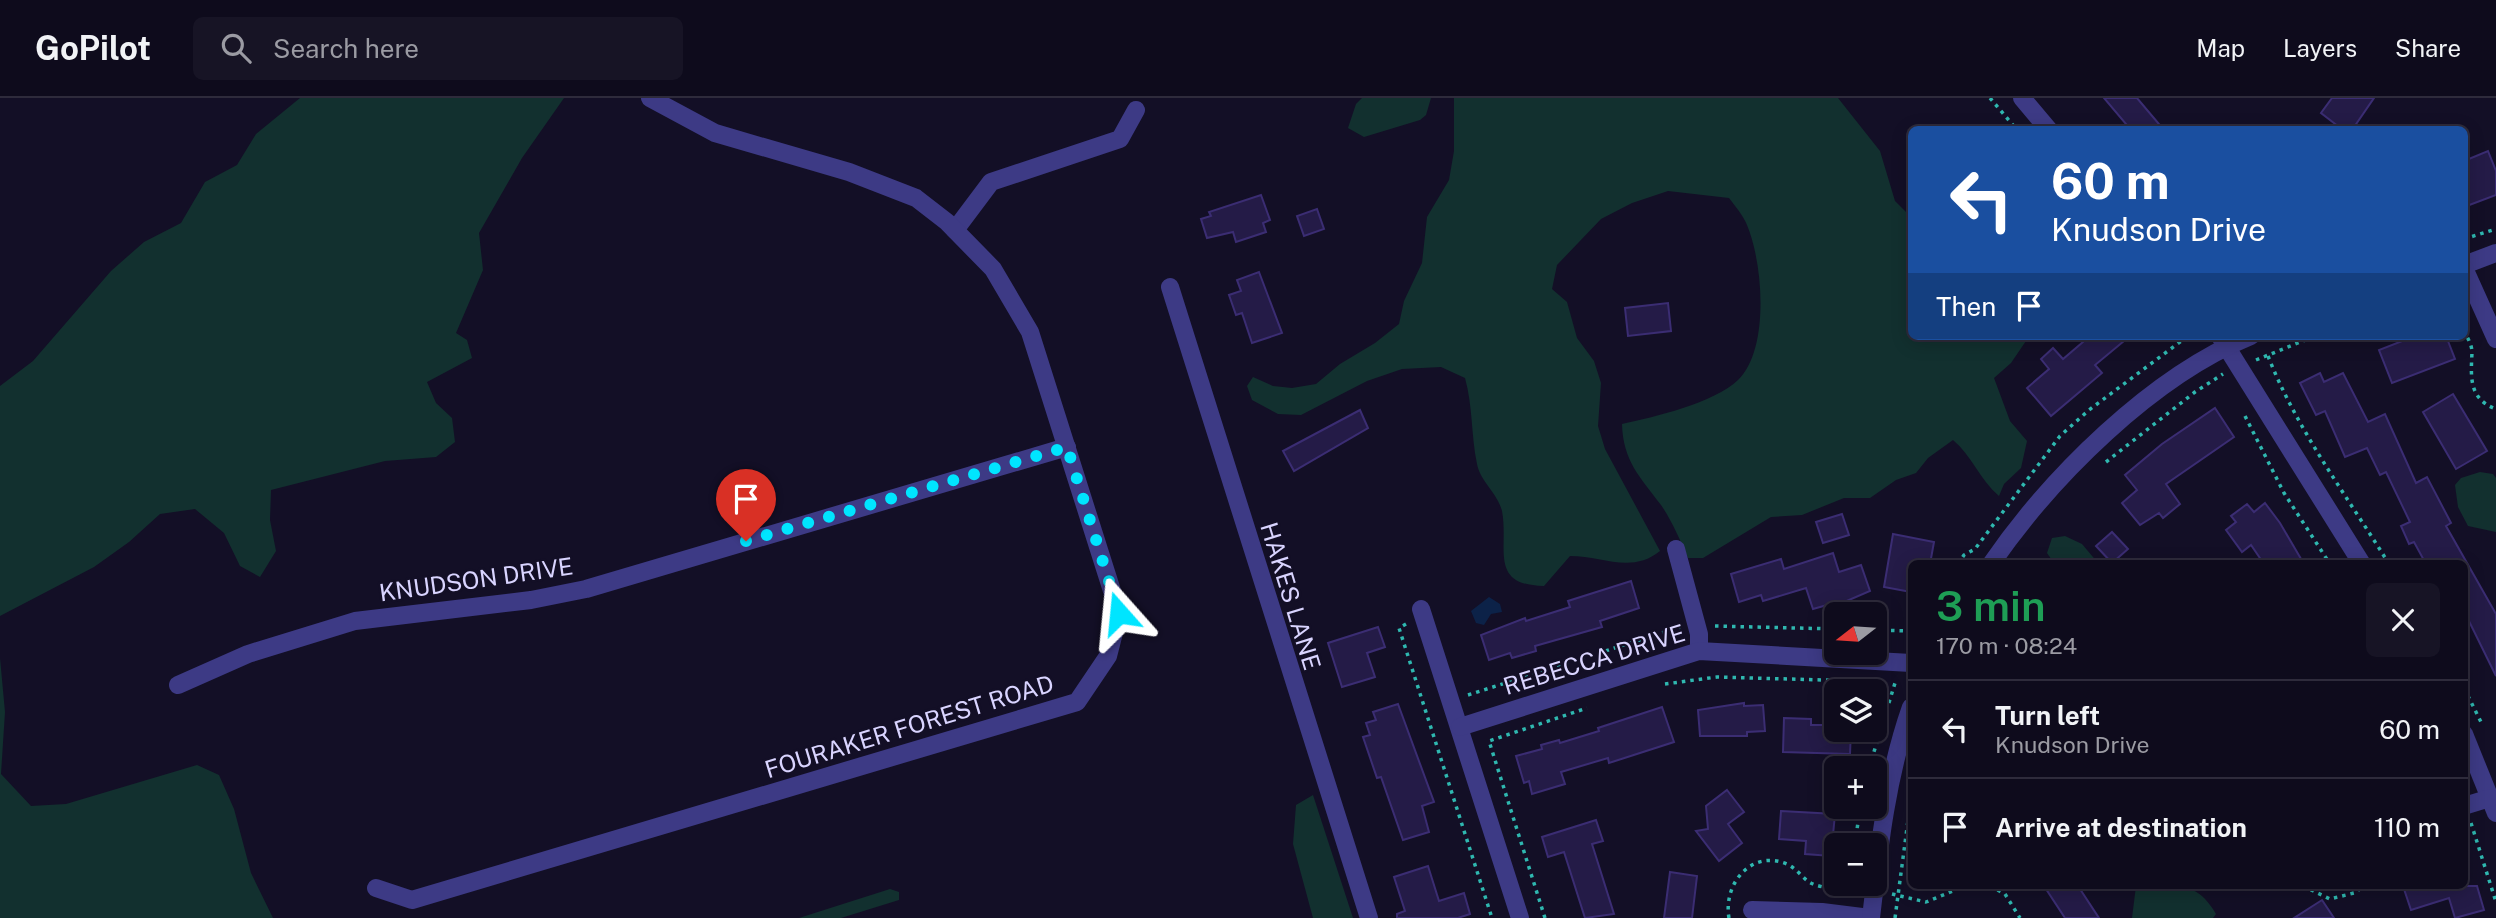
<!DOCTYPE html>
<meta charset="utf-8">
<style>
body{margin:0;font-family:"Public Sans",sans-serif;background:#171425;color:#f1f3f6;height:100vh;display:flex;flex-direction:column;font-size:26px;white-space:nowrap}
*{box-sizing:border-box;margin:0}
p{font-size:23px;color:#9b9ba3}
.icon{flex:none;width:38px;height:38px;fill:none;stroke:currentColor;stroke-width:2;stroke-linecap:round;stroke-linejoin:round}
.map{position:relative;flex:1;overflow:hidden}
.side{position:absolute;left:1908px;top:462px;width:560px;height:329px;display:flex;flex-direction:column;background:#0e0b1c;border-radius:10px;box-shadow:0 4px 18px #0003,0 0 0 2px #2e2b3b}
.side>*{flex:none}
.hud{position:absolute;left:1908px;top:28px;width:560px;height:214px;border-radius:10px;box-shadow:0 4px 18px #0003,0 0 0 2px #2e2b3b;background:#1a4fa0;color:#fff;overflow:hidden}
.needle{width:46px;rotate:253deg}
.controls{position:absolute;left:1824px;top:504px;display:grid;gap:14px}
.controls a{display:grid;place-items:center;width:63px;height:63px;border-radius:10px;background:#0e0b1c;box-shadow:0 4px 18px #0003,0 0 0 2px #2e2b3b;font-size:35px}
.pin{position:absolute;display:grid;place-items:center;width:60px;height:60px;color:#fff;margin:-72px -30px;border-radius:50% 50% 50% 0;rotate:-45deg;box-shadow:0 0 7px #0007}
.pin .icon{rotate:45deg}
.me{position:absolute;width:77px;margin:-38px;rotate:342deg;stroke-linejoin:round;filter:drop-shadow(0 0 5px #0008)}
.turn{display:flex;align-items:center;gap:24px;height:147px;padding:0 28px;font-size:32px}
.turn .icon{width:91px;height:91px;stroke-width:2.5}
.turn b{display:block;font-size:49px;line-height:60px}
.then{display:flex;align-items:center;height:66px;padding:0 28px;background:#0003;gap:14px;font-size:26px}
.round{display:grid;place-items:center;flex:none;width:74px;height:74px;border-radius:10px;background:#171425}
.overview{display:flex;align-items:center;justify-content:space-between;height:119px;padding:0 28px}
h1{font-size:42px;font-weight:600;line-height:52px;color:#1e9e55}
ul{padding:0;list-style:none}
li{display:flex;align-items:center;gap:21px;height:98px;padding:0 28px;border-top:2px solid #2e2b3b}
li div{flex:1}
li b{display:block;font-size:26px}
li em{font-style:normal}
header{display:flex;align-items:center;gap:42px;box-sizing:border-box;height:98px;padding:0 35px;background:#0e0b1c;border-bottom:2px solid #2e2b3b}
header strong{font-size:33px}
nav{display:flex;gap:38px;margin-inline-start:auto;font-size:24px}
.search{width:490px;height:63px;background:#171425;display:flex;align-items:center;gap:18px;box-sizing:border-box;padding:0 24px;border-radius:10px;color:#9b9ba3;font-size:26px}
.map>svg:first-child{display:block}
.green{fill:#12302f}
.water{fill:#0c2248}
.building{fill:#241b47;stroke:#3b2d73;stroke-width:2}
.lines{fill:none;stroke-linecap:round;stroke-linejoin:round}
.path{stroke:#2fb8b0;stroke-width:3.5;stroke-dasharray:3.5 5;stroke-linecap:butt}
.minor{stroke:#3d3a85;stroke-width:18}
.route{stroke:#00e5ff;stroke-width:12;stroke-dasharray:0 21.6}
.labels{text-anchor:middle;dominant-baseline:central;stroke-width:5;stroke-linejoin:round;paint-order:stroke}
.street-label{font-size:24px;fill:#d9d4ff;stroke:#130f26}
</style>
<header>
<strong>GoPilot</strong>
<div class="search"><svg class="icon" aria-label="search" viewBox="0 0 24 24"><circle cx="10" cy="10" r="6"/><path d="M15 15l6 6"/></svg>Search here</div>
<nav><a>Map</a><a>Layers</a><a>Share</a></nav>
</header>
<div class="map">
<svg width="2496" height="820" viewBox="0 0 2496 820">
<rect width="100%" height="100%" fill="#130f26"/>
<!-- green -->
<g class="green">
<polygon points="300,0 564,0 522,60 479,135 483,172 456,235 467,242 472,260 427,284 436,305 452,320 455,344 436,359 385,363 271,392 270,422 276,453 260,479 240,468 224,435 195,411 160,416 129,444 94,469 0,518 0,288 33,263 111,173 144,144 181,125 205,84 237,67 256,36"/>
<polygon points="1362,0 1431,0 1426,17 1420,22 1364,39 1348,30 1356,6"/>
<path d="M1454,0H1838L1880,53L1895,103L1911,119V238L2028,240L2011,265L1994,280L2010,323L2027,343L2021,370L2004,386L1999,398C1980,382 1972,358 1953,342L1928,360L1916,375L1896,382L1870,400H1844L1802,417L1771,419L1703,460H1688C1680,442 1672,423 1661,407C1640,379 1623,363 1622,326C1654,319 1714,305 1738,282C1770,251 1763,165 1747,127C1743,117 1735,108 1729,100L1668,93L1632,105L1601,121L1557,167L1552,191L1567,204L1577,240L1594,263L1601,285L1598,328L1605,351L1660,453C1632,476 1602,458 1570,458L1544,488C1488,487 1509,450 1502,413C1498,396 1480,383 1477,366C1471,337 1473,309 1465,280L1441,269L1402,271L1367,283L1301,317L1278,316L1252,302L1247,288L1253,279L1273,288L1292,290L1316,286L1340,266L1375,245L1399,226L1404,203L1422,165L1427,119L1449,82L1454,53Z"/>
<polygon points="2480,374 2493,376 2496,380 2496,434 2468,428 2458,409 2455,387 2461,380"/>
<polygon points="2065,438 2082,446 2098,465 2054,465 2047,455 2052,440"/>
<polygon points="0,560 5,614 1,676 31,708 66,706 197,667 219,677 234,711 251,775 273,820 0,820"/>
<polygon points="1313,697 1353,820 1313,820 1293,746 1296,707"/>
<path d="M2136,788C2174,787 2196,781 2216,816L2213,820H2132Z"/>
<polygon points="890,791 899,794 899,802 841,820 799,820"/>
</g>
<!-- water -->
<polygon class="water" points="1489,499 1500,506 1502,514 1491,516 1484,527 1476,525 1471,513"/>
<!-- building -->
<g class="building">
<polygon points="2104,0 2137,0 2164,32 2131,32"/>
<polygon points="2332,0 2374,0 2352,32 2343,32 2321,15"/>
<polygon points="2488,53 2496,73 2496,97 2464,109 2464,63"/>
<polygon points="1261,97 1270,122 1263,125 1266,134 1236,144 1233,134 1207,140 1201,121 1211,118 1209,114"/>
<polygon points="1317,111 1324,131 1304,138 1297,118"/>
<polygon points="1259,174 1282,235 1252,245 1242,215 1236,217 1229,197 1241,193 1237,182"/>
<polygon points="1668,205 1671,233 1628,238 1625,210"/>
<polygon points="2090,238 2130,238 2095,267 2102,275 2051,318 2027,290 2049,271 2041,261 2053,250 2063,261"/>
<polygon points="2415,238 2446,238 2455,261 2392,285 2379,252"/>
<polygon points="2320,275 2324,284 2343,275 2368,324 2385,316 2416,385 2427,379 2451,425 2446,428 2496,516 2496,578 2464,513 2464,466 2426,466 2414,444 2409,446 2401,428 2410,424 2386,374 2380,377 2367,350 2345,359 2325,313 2316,317 2300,285"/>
<polygon points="2453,296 2487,353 2456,371 2423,314"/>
<polygon points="2215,310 2234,339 2166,386 2180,406 2163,420 2159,415 2140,427 2122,405 2137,392 2125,377 2162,346"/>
<polygon points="1360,312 1368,330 1294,373 1283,353"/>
<polygon points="2265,405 2280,425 2304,466 2264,466 2251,447 2242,454 2226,432 2236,424 2231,418 2247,406 2254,414"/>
<polygon points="1842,416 1849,437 1823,445 1816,424"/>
<polygon points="2112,434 2128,451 2112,465 2096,448"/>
<polygon points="1893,436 1934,444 1930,466 1911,466 1911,494 1884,489"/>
<polygon points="1833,455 1839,474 1861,467 1870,493 1828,511 1827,507 1813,511 1806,490 1763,503 1761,497 1739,504 1731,476 1781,461 1784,471"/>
<polygon points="1631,483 1639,510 1600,523 1602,529 1535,548 1536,553 1512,560 1510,555 1489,562 1481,537 1525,520 1526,523 1570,509 1568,503"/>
<polygon points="1378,529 1385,549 1367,555 1375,579 1342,589 1328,545"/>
<polygon points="1744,605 1744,608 1763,607 1765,633 1747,634 1747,638 1700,638 1698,612"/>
<polygon points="1398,606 1434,704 1422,708 1429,734 1403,742 1381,679 1377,680 1363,639 1370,637 1366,625 1376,622 1373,614"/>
<polygon points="1662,609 1674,644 1609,665 1608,660 1561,674 1565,686 1532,696 1529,683 1524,685 1516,658 1542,651 1541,647 1559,642 1560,645 1599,633 1598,630"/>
<polygon points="1784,620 1811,621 1811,627 1836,627 1836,632 1851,632 1850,656 1783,654"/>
<polygon points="1727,692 1744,714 1728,726 1742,745 1719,763 1696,733 1708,731 1706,708"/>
<polygon points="1781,713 1835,716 1831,758 1805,756 1806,743 1779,741"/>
<polygon points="1596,722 1603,743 1592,746 1614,816 1585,820 1564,754 1548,759 1542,739"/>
<polygon points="1428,768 1439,803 1464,795 1470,816 1458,820 1397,820 1397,816 1405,813 1394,779"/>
<polygon points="1670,774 1697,778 1692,820 1664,820"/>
<polygon points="2044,788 2078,788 2099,820 2065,820"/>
<polygon points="2403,788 2477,788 2484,812 2455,820 2449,800 2411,812"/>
<polygon points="2322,802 2334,820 2294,820"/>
</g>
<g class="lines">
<!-- path -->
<g class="path">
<polyline points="1990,0 2017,32"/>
<polyline points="2464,141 2496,131"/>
<path d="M2464,232C2467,239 2472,247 2472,254C2471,278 2468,301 2496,311"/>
<path d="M2268,258C2297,332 2347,398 2389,466"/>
<polyline points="2256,262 2315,238"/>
<polyline points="2245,318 2284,395 2330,466"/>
<polyline points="2106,364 2195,294 2223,276"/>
<polyline points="1958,466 1964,457 1975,451 2060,338 2089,312 2188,238"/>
<polyline points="1406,526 1399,530 1492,820"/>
<polyline points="1715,528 1836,531"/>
<polyline points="1874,532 1911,533"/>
<polyline points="1665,586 1717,579 1859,583"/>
<polyline points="2464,590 2482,626"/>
<polyline points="1468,597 1680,529"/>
<polyline points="1869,670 1895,585 1891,584"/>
<polyline points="2471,725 2496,804"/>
<polyline points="1855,747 1860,709"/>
<polyline points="1990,788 2005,796 2020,820"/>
<polyline points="2303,788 2330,801 2354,795 2364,788"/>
<polyline points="1892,796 1926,804 1965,788"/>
<polyline points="1545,820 1489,643 1587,610"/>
<path d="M1729,820C1723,786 1751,751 1787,766C1798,771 1803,782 1813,786C1825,791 1843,791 1856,792"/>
<polyline points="1895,820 1911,700"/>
</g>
<!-- minor -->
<g class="minor">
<polyline points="2022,0 2049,32"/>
<polyline points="955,132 991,84 1120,41 1136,12"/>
<polyline points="2464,167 2496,155"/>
<polyline points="2464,170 2496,241"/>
<polyline points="1170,189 1369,820"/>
<polyline points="2221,240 2362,466"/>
<polyline points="1676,451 1699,536 1699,553"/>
<path d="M1991,466C2051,379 2152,278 2251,238"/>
<polyline points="1421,511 1520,820"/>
<polyline points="178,587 248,556 355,523 531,502 586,491 1067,349"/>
<polyline points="1460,629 1699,553 1911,565"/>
<polyline points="2464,636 2496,715"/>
<polyline points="2464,708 2490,700"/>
<polyline points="376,790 412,802 1077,604 1108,558 1119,515 1030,234 993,171 947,124 916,100 849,74 715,35 650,0"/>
<polyline points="1752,812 1822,814 1870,820"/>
<path d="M1871,820C1879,749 1887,677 1911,609"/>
</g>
</g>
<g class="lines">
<!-- route -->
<polyline class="route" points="746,443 1067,349 1119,515"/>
</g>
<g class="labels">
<!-- street labels -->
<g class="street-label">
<text transform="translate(476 481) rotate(-8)">KNUDSON DRIVE</text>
<text transform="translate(1291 498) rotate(73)">HAKES LANE</text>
<text transform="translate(1594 561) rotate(-17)">REBECCA DRIVE</text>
<text transform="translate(909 628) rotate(-17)">FOURAKER FOREST ROAD</text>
</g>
</g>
</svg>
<div class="controls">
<a><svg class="needle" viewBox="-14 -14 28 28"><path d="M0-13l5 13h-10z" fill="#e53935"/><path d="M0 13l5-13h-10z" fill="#9b9ba3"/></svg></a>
<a><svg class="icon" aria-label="layers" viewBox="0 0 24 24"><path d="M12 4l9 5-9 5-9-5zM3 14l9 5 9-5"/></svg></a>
<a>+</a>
<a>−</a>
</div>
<div class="pin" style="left:746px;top:443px;background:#d93025"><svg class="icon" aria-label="arrive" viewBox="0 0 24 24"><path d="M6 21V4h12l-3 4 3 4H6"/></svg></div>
<svg class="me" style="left:1119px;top:515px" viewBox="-20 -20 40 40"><path d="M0-17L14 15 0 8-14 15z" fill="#00e5ff" stroke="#fff" stroke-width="4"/></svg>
<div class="hud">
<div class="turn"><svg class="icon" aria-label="left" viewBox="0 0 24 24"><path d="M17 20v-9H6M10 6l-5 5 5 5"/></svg><div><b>60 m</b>Knudson Drive</div></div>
<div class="then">Then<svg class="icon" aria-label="arrive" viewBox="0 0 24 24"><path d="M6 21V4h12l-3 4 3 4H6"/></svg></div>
</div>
<section class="side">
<div class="overview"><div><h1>3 min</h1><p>170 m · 08:24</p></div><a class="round"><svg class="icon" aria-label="close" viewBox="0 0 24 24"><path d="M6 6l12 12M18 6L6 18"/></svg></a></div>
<ul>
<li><svg class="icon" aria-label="left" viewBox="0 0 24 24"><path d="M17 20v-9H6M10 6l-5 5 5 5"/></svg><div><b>Turn left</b><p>Knudson Drive</p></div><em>60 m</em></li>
<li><svg class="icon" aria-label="arrive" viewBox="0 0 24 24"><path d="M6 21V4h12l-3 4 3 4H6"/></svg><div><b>Arrive at destination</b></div><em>110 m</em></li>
</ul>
</section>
</div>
